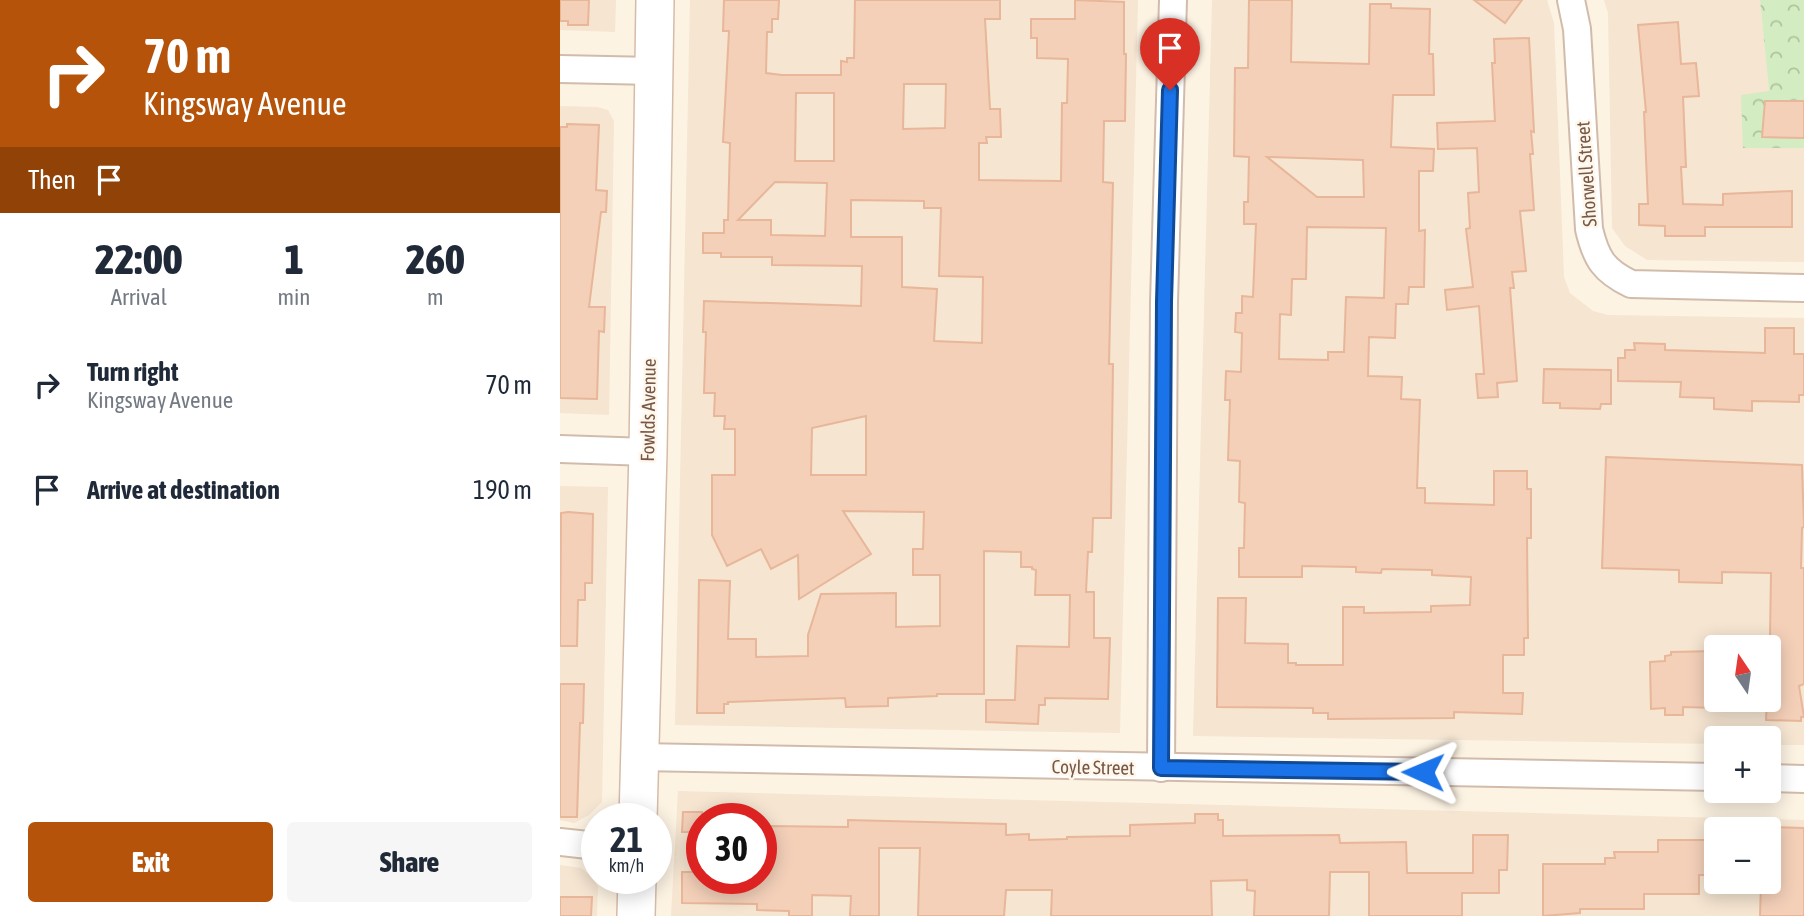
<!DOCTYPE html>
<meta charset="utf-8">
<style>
body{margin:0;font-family:"Asap Condensed",sans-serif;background:#f6f6f7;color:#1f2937;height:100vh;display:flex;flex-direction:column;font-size:26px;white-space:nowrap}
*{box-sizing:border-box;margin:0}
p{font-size:23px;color:#747a83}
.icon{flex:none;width:38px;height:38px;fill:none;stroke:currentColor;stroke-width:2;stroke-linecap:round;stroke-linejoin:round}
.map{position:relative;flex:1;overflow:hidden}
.drawer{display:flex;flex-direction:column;background:#fff;width:560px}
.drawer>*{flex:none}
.guide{background:#b45309;color:#fff;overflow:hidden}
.needle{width:46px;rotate:347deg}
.controls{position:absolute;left:1144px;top:635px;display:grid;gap:14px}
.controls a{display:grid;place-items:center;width:77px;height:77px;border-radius:7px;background:#fff;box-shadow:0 4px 18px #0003;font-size:35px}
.speed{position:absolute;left:21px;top:803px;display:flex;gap:14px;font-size:35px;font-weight:700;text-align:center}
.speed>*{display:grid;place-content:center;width:91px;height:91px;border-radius:50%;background:#fff;box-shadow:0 4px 18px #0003;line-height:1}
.speed small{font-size:18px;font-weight:400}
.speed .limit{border:10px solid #d22;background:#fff;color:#111}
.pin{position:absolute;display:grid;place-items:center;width:60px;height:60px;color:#fff;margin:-72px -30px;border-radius:50% 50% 50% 0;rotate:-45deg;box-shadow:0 0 7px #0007}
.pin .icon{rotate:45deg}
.me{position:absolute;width:77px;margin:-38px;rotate:271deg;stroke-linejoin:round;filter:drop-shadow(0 0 5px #0008)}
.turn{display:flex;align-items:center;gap:24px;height:147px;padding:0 28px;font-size:32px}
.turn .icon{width:91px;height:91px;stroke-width:2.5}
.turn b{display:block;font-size:49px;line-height:60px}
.then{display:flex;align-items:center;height:66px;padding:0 28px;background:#0003;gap:14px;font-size:26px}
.eta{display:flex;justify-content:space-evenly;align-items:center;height:119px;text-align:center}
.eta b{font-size:42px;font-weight:800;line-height:49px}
.button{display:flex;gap:14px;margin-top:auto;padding:14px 28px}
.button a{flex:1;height:80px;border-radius:7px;background:#b45309;color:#fff;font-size:28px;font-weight:800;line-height:80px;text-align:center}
.button a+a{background:#f6f6f7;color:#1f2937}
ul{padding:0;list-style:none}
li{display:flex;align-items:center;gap:21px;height:105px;padding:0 28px}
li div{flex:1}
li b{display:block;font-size:26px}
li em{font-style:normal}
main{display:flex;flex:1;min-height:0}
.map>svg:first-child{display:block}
.residential{fill:#f5e5d1;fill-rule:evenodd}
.park{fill:url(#park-crowns)}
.building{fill:#f4d0b9;stroke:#e8b699;stroke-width:2;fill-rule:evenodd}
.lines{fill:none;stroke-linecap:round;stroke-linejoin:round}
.street-casing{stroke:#d1bcac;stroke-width:30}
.secondary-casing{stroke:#d5bca9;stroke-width:40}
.street{stroke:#fff;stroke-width:26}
.secondary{stroke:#fff;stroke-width:37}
.route-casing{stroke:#114b97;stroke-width:18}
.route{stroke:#1a73e8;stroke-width:12}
.labels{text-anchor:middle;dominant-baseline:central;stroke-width:5;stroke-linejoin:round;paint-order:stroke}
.street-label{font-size:19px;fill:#775848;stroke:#fff7eb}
</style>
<main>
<section class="drawer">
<div class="guide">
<div class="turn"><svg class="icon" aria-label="right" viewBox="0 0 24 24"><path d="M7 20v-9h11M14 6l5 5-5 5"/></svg><div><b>70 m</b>Kingsway Avenue</div></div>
<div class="then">Then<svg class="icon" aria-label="arrive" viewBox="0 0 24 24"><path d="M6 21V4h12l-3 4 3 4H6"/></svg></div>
</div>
<div class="eta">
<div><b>22:00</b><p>Arrival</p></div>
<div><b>1</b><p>min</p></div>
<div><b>260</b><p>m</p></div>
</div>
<ul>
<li><svg class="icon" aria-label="right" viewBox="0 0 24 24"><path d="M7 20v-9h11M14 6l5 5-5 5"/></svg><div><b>Turn right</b><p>Kingsway Avenue</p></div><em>70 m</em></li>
<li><svg class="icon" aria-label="arrive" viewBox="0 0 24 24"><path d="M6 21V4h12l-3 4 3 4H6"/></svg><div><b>Arrive at destination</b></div><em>190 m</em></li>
</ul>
<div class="button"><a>Exit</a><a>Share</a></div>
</section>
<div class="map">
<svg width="1244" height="916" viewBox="0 0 1244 916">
<defs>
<pattern id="park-crowns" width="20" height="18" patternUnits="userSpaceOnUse" patternTransform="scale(1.75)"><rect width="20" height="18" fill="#d3ecc1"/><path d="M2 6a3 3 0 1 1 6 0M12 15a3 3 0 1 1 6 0" fill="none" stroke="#b0c29f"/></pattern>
</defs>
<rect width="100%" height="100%" fill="#fdf3e3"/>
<!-- residential -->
<g class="residential">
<polygon points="0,0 56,0 55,32 0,30"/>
<polygon points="130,0 578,0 560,733 115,725"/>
<path d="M652,0H987L994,23L1004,277L1010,293L1033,311L1048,315L1244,318V745H1209V738H1157V744L633,736ZM1157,648H1209V700H1157Z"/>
<polygon points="1044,0 1200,0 1209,91 1184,148 1244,148 1244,262 1087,260 1065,246 1052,228 1048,13"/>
<polygon points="0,106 37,107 48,110 54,121 49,415 0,413"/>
<polygon points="0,486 48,487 42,802 29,815 14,823 0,820"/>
<path d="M118,791L1244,820V916H111ZM142,819H201V878H142ZM1157,830H1209V882H1157Z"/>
<polygon points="0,865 21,868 32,877 38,887 37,916 0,916"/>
</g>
<!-- park -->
<polygon class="park" points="1200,0 1244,0 1244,148 1183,148 1181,95 1209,91"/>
<!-- building -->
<g class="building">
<polygon points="0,0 29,0 28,25 8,25 8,21 0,21"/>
<path d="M164,0H219L218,19H212V32H207L206,73L222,75H281V61L287,62V58H294L295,0H440V19H425L430,109H440L441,137H426L427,143H419V180L501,181L502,103H507L508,59L477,58V38H471V19H515V0L564,2V54H566L565,121H544L543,182L553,183L549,364H553L551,518H533L532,552H528L526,592H534V638H550L548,699L485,698V705H479L478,724L426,722V700H455L457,646L509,647L510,595H475L476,570L472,569V567H461V552L424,551V694H377V696L328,698V706L286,707L285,698L168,702V704H164V713H137L139,580L170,581L168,639H196V657L248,656V635L261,594L336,593V627L380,626V575H353V549H363L364,512L283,511L311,554L239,599L238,555L211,569L201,549L167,566L152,535V475H175V429H164L165,416H154L155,393H144L146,332H143L144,301L301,306L302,266L212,265V257H161V253H143V233H164V220H168L170,143L163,142L169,31H163ZM344,84H386L385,128L343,129ZM236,93H274V161H235ZM215,182L267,183L265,236L211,235V220H178ZM291,200L364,201V208H381L379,276L423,277L422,343L374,341L377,289L342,287V237H291ZM306,416V475H251L252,428Z"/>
<path d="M689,0H732L731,62L809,64L810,4H831V8L870,9L869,54H873L874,95H833L831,147L874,149L873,171H859V231L865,230L864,287H849L848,304H836L835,338L809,337L808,376L842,377L841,399L860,400L857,488H865V503L934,505V471H967V489H971V538H967L968,638H964V655H943V693H963L962,714L894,712V718L768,719V713H753V708L657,707L658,598H686L685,643L728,644V663H736V665H783V607H804V613L871,612V606L910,605L911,577L872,575V570L822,569L821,573L796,572V567L742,566V577H679V548H684L685,503L679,502L680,461L668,460L670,400H665L666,371L681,372L682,333L675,332L676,313H682V296L693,297L696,224H684V202H688L689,157L674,156L675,68H688ZM707,157L803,160L804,197H757ZM747,227L826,228L824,298L786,297L784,352H768V360L719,359L720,314L731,315L732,279H746Z"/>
<polygon points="914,0 962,0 945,23"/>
<polygon points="1118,22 1121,64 1136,63 1139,96 1123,97 1126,167 1121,167 1123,204 1163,205 1163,194 1232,191 1232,227 1145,227 1145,236 1105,236 1105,226 1079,225 1079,204 1088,204 1084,112 1086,112 1078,25"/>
<polygon points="969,38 974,132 971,131 973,154 970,154 974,210 960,211 966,271 952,272 954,288 950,288 957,381 937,383 938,397 918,398 916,374 924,374 919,306 887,310 885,290 913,287 906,229 910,228 908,193 919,192 917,148 878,149 877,123 935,121 932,63 935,63 934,39"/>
<polygon points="1205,101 1244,101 1244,138 1202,137"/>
<polygon points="7,124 39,125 36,190 47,191 46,212 41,212 29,307 45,307 44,332 39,331 37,399 0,398 0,127 7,127"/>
<polygon points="1205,328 1234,328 1234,354 1244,354 1244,395 1239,395 1239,402 1192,401 1192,411 1154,409 1154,398 1120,397 1121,382 1058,381 1058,358 1065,358 1065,350 1075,350 1074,343 1105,344 1105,350 1205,353"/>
<polygon points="984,369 1051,370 1051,404 1041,404 1040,409 1000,408 1000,403 983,403"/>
<polygon points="1046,457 1242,465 1244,527 1242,528 1241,568 1244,568 1244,684 1239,686 1244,717 1241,717 1241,721 1206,720 1207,700 1209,700 1211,573 1162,572 1162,583 1119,582 1119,570 1042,568"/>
<polygon points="8,512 33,514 32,583 25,583 25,600 18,600 17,646 0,646 1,513"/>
<polygon points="1157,651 1157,708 1123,707 1123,715 1105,715 1105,708 1091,709 1090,662 1105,661 1105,656 1111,655 1111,652"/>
<polygon points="0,684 24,684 23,723 20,723 17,817 0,817"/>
<polygon points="123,812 142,812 142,832 122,832"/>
<polygon points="635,814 658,814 658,820 663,820 663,836 779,835 780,843 846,842 847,873 913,873 913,835 948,835 947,870 939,870 939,893 902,893 902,916 809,916 809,872 770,872 769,916 694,916 695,891 687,890 687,880 651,881 652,916 491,916 492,890 446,890 444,916 358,916 360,848 319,848 319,916 290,916 291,896 252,895 252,916 229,916 229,911 197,910 197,904 122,903 122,872 142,872 142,878 201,878 201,833 208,833 208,826 288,827 288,820 446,824 446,835 469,834 469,840 507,839 507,837 570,836 570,825 635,823"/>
<polygon points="1209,827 1244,828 1244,916 1200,916 1201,882 1209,882"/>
<polygon points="1098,840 1153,840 1153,875 1139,875 1139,894 1084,894 1084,909 1020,909 1020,913 983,916 983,864 1045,864 1045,858 1055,858 1054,852 1098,852"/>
<polygon points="0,897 32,897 31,916 0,916"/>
</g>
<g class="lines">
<!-- street casing -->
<g class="street-casing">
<g id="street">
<path d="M1011,0L1017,29L1029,229C1036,259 1044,271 1071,284L1244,288"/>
<polyline points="0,69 94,71"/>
<polyline points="0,449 88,452"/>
<polyline points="78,757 1157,777"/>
<polyline points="601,768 604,302 613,0"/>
<polyline points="1209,778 1244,779"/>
<polyline points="0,842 37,846"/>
</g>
</g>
<!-- secondary casing -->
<g class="secondary-casing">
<g id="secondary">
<polyline points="78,819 88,452 95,0"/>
<polyline points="76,916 77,878"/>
</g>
</g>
<!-- street -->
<use href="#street" class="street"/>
<!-- secondary -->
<use href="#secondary" class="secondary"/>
</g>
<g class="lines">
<!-- route casing -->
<g class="route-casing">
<polyline id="route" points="610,90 604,302 601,768 863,772"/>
</g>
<!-- route -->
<use href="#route" class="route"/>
</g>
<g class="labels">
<!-- street labels -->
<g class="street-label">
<text transform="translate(1026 174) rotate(-94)">Shorwell Street</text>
<text transform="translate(88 410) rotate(-89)">Fowlds Avenue</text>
<text transform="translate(533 767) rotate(1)">Coyle Street</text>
</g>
</g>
</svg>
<div class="controls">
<a><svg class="needle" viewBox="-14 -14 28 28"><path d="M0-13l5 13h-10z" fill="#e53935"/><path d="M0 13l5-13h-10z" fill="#747a83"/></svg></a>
<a>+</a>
<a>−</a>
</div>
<div class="speed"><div>21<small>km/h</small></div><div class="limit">30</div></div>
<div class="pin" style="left:610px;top:90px;background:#d93025"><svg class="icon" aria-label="arrive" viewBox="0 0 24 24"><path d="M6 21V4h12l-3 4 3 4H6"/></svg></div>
<svg class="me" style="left:863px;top:772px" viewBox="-20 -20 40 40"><path d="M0-17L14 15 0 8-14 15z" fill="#1a73e8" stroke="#fff" stroke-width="4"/></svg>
</div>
</main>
